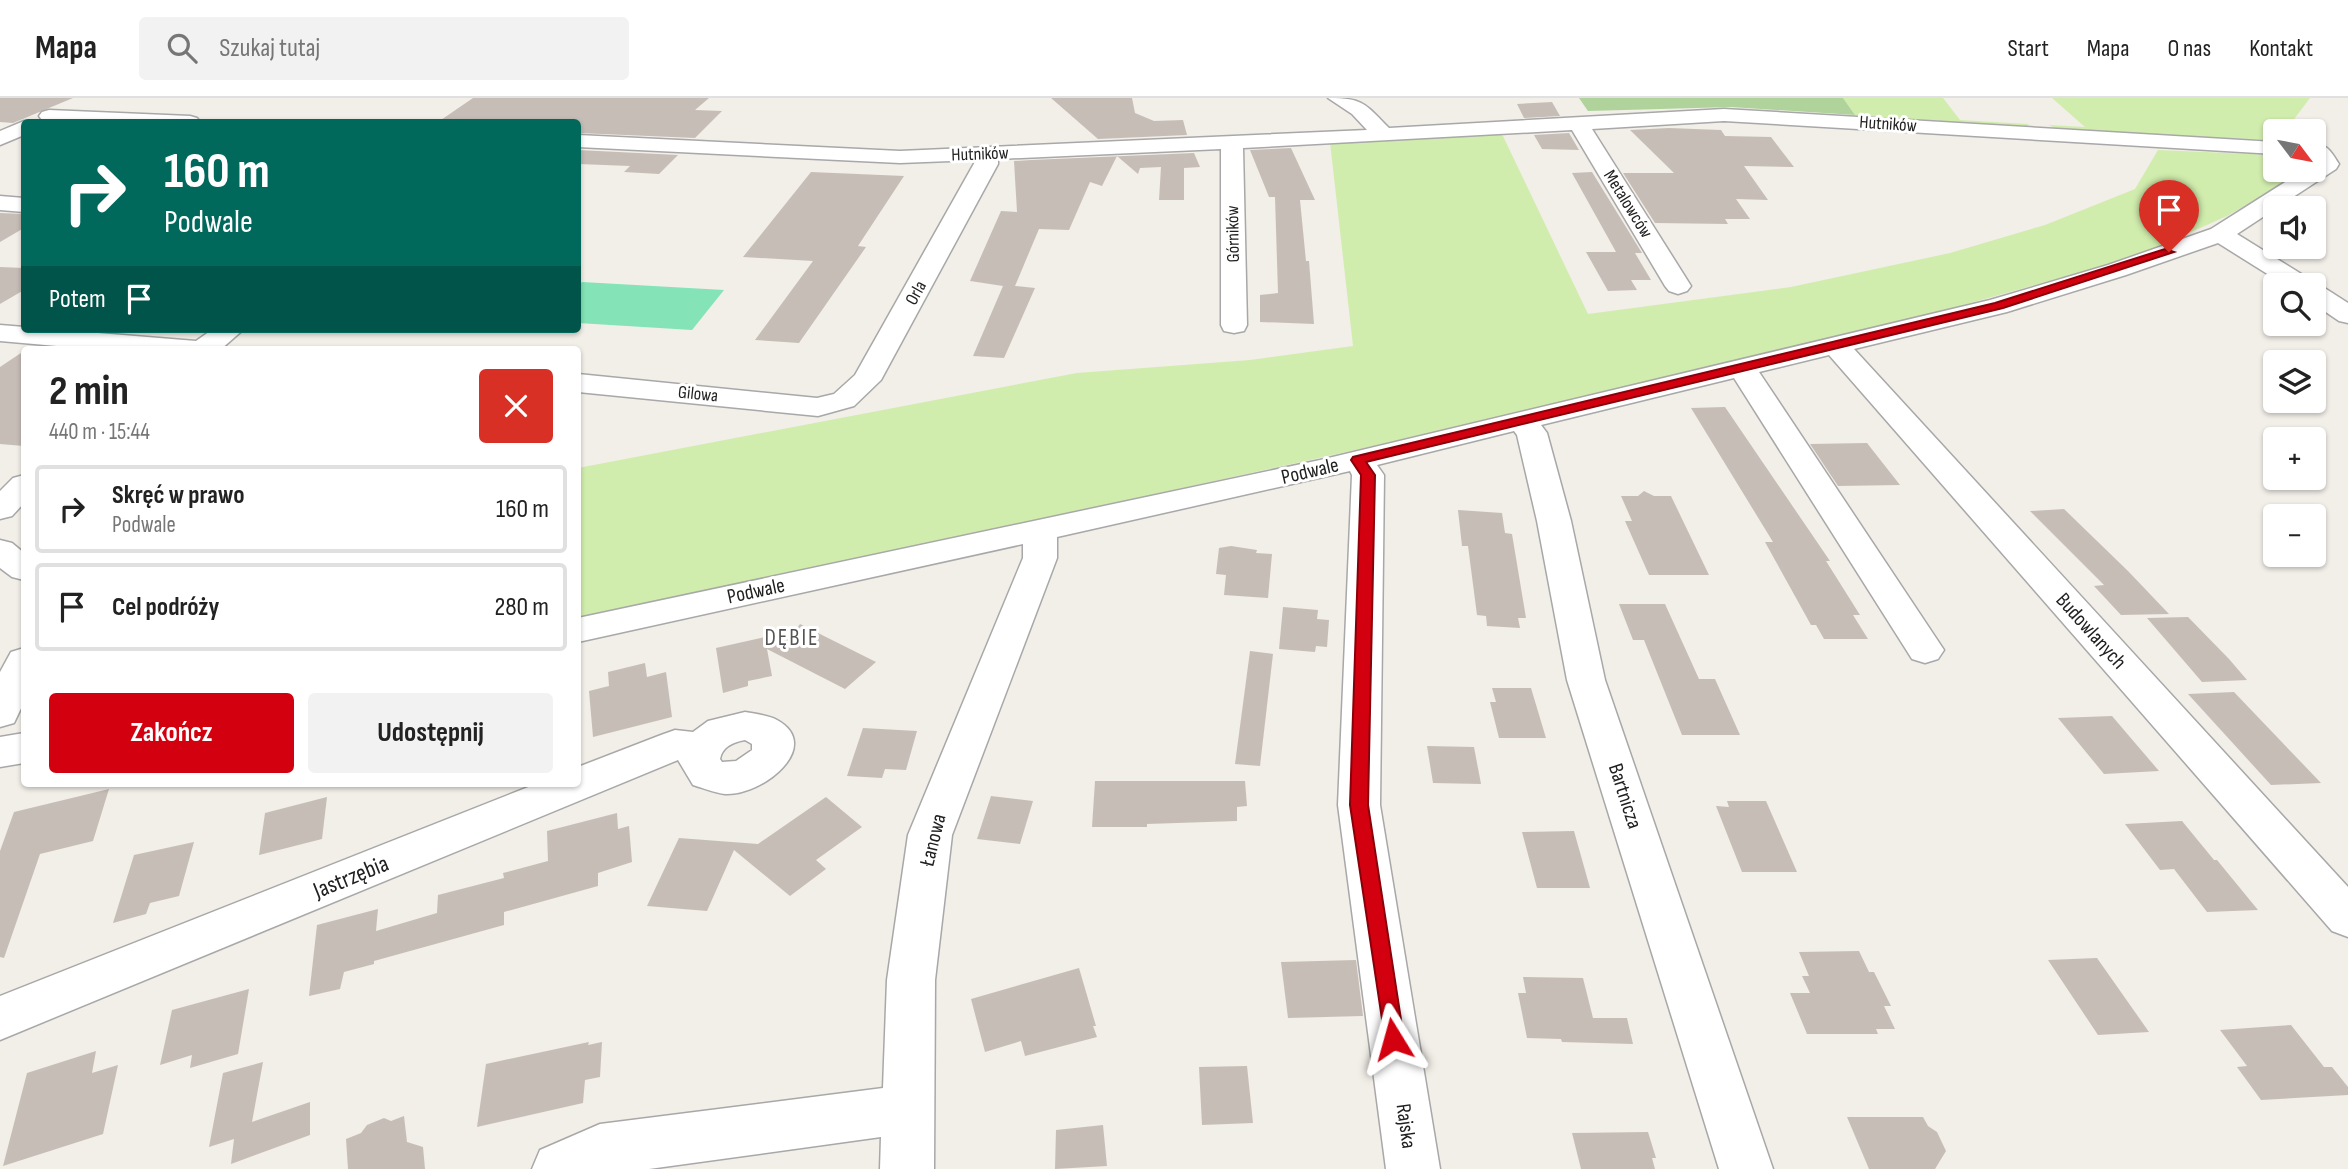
<!DOCTYPE html>
<html lang="pl">
<meta charset="utf-8">
<style>
body{margin:0;font-family:"Sofia Sans Condensed",sans-serif;background:#f2f2f2;color:#222;height:100vh;display:flex;flex-direction:column;font-size:26px;white-space:nowrap}
*{box-sizing:border-box;margin:0}
p{font-size:23px;color:#767676}
.icon{flex:none;width:38px;height:38px;fill:none;stroke:currentColor;stroke-width:2;stroke-linecap:round;stroke-linejoin:round}
.map{position:relative;flex:1;overflow:hidden}
.sheet{position:absolute;left:21px;top:248px;width:560px;height:441px;display:flex;flex-direction:column;background:#fff;border-radius:7px;box-shadow:0 2px 5px #0004}
.sheet>*{flex:none}
.guide{position:absolute;left:21px;top:21px;width:560px;height:214px;border-radius:7px;box-shadow:0 2px 5px #0004;background:#00695c;color:#fff;overflow:hidden}
.needle{width:46px;rotate:122deg}
.controls{position:absolute;left:2263px;top:21px;display:grid;gap:14px}
.controls a{display:grid;place-items:center;width:63px;height:63px;border-radius:7px;background:#fff;box-shadow:0 2px 5px #0004;font-size:35px}
.pin{position:absolute;display:grid;place-items:center;width:60px;height:60px;color:#fff;margin:-72px -30px;border-radius:50% 50% 50% 0;rotate:-45deg;box-shadow:0 0 7px #0007}
.pin .icon{rotate:45deg}
.me{position:absolute;width:77px;margin:-38px;rotate:352deg;stroke-linejoin:round;filter:drop-shadow(0 0 5px #0008)}
.turn{display:flex;align-items:center;gap:24px;height:147px;padding:0 28px;font-size:32px}
.turn .icon{width:91px;height:91px;stroke-width:2.5}
.turn b{display:block;font-size:49px;line-height:60px}
.then{display:flex;align-items:center;height:66px;padding:0 28px;background:#0003;gap:14px;font-size:26px}
.round{display:grid;place-items:center;flex:none;width:74px;height:74px;border-radius:7px;background:#f2f2f2}
.summary{display:flex;align-items:center;justify-content:space-between;height:119px;padding:0 28px}
h1{font-size:42px;font-weight:700;line-height:52px}
.primary-button{display:flex;gap:14px;margin-top:auto;padding:14px 28px}
.primary-button a{flex:1;height:80px;border-radius:7px;background:#d3000f;color:#fff;font-size:28px;font-weight:700;line-height:80px;text-align:center}
.primary-button a+a{background:#f2f2f2;color:#222}
ul{padding:0;list-style:none}
li{display:flex;align-items:center;gap:21px;height:88px;margin:0 14px 10px;padding:0 14px;border:4px solid #e0e0e0;border-radius:7px}
li div{flex:1}
li b{display:block;font-size:26px}
li em{font-style:normal}
header{display:flex;align-items:center;gap:42px;box-sizing:border-box;height:98px;padding:0 35px;background:#fff;border-bottom:2px solid #e0e0e0}
header strong{font-size:33px}
nav{display:flex;gap:38px;margin-inline-start:auto;font-size:24px}
.search{width:490px;height:63px;background:#f2f2f2;display:flex;align-items:center;gap:18px;box-sizing:border-box;padding:0 24px;border-radius:7px;color:#767676;font-size:26px}
.map>svg:first-child{display:block}
.grass{fill:#d1edad}
.forest{fill:#b0d29b}
.pitch{fill:#84e3b7}
.building{fill:#c7bdb7}
.lines{fill:none;stroke-linecap:round;stroke-linejoin:round}
.minor-casing{stroke:#a8a8a8;stroke-width:3}
.minor{fill:#fff;fill-rule:evenodd}
.route{fill:#d3000f;stroke:#89000a;stroke-width:2}
.labels{text-anchor:middle;dominant-baseline:central;stroke-width:6;stroke-linejoin:round;paint-order:stroke}
.far-street-label{font-size:18px;fill:#212121;stroke:#fff}
.street-label{font-size:21px;fill:#212121;stroke:#fff}
.neighbourhood-label{font-size:23px;letter-spacing:2px;fill:#545454;stroke:#fff}
.near-street-label{font-size:24px;fill:#212121;stroke:#fff}
</style>
<header>
<strong>Mapa</strong>
<div class="search"><svg class="icon" aria-label="search" viewBox="0 0 24 24"><circle cx="10" cy="10" r="6"/><path d="M15 15l6 6"/></svg>Szukaj tutaj</div>
<nav><a>Start</a><a>Mapa</a><a>O nas</a><a>Kontakt</a></nav>
</header>
<div class="map">
<svg width="2348" height="1071" viewBox="0 0 2348 1071">
<rect width="100%" height="100%" fill="#f2eee8"/>
<!-- grass -->
<g class="grass">
<polygon points="1843,0 1943,0 1960,22 2028,26 2029,29 1855,17"/>
<polygon points="2052,0 2310,0 2285,33 2275,33 2275,42 2063,33 2048,27 2085,29"/>
<polygon points="1501,34 1588,216 1791,189 1950,155 2045,127 2135,91 2158,52 2275,57 2275,72 2308,72 2227,118 2155,150 2092,171 1913,221 1455,330 578,523 578,370 1077,275 1250,262 1353,248 1330,44"/>
</g>
<!-- forest -->
<polygon class="forest" points="1579,0 1843,0 1855,17 1731,9 1588,13"/>
<!-- pitch -->
<polygon class="pitch" points="582,184 724,192 692,232 578,225 578,188"/>
<!-- building -->
<g class="building">
<polygon points="0,0 73,0 13,25 0,24"/>
<polygon points="473,0 709,0 695,12 722,13 695,40 578,35 578,24 438,24"/>
<polygon points="1051,0 1132,0 1135,15 1154,23 1183,22 1187,37 1098,41"/>
<polygon points="1552,4 1560,18 1524,20 1517,6"/>
<polygon points="1669,30 1721,32 1725,38 1771,39 1794,69 1744,68 1768,102 1736,101 1750,121 1725,121 1728,126 1655,125 1623,75 1674,75 1630,32"/>
<polygon points="1569,35 1579,52 1542,51 1534,37"/>
<polygon points="1291,50 1315,102 1300,102 1306,163 1309,163 1314,226 1260,224 1260,197 1278,195 1275,99 1269,99 1250,52"/>
<polygon points="578,52 678,57 659,76 624,74 630,68 578,66"/>
<polygon points="1194,55 1200,69 1184,70 1184,102 1159,102 1161,69 1140,70 1138,76 1117,58 1102,88 1090,84 1069,132 1039,131 1015,188 1035,190 1004,260 973,258 1003,188 970,183 1001,113 1017,114 1014,63 1031,62"/>
<polygon points="811,74 904,78 858,148 866,149 799,245 755,242 813,163 743,159"/>
<polygon points="1592,74 1642,155 1635,155 1651,182 1631,182 1637,192 1608,193 1586,154 1616,154 1572,75"/>
<polygon points="0,115 24,116 24,130 0,144"/>
<polygon points="0,169 24,170 24,192 0,206"/>
<polygon points="24,253 24,348 0,346 0,269"/>
<polygon points="1725,309 1830,463 1826,463 1860,517 1853,517 1868,541 1824,541 1816,527 1811,527 1765,444 1773,444 1691,310"/>
<polygon points="1867,345 1900,387 1838,388 1810,346"/>
<polygon points="1644,393 1654,398 1671,398 1709,477 1649,477 1625,423 1632,423 1621,398 1638,398"/>
<polygon points="2064,411 2128,473 2169,516 2121,517 2094,488 2104,487 2030,413"/>
<polygon points="1458,412 1502,415 1505,435 1512,436 1526,520 1518,520 1520,530 1487,528 1486,518 1477,517 1468,448 1462,448"/>
<polygon points="1231,448 1257,452 1256,455 1272,456 1268,500 1224,497 1226,477 1216,476 1219,450"/>
<polygon points="1619,506 1665,506 1699,581 1715,581 1740,637 1682,637 1644,542 1633,542"/>
<polygon points="1283,509 1318,512 1317,521 1329,522 1327,549 1316,548 1315,554 1279,551"/>
<polygon points="2188,519 2229,561 2247,582 2202,584 2147,520"/>
<polygon points="800,526 876,564 845,591 767,551 772,578 748,583 748,588 723,595 716,550 796,532"/>
<polygon points="1250,553 1273,556 1260,668 1235,666"/>
<polygon points="645,565 647,579 666,574 672,619 593,639 589,593 609,588 608,574"/>
<polygon points="1492,590 1531,590 1546,640 1499,640 1490,604 1496,604"/>
<polygon points="2234,594 2321,685 2271,687 2188,596"/>
<polygon points="2112,618 2159,673 2104,676 2058,620"/>
<polygon points="863,630 917,633 906,672 885,671 882,680 847,678"/>
<polygon points="1427,648 1474,649 1481,686 1433,685"/>
<polygon points="1095,683 1245,683 1247,708 1237,709 1237,723 1147,726 1147,729 1092,729"/>
<polygon points="109,691 93,743 40,756 4,860 0,859 0,753 14,714"/>
<polygon points="991,698 1033,703 1020,746 977,741"/>
<polygon points="327,699 322,741 259,757 265,715"/>
<polygon points="826,699 862,729 816,762 826,771 790,798 734,752 707,813 647,808 679,740 758,746"/>
<polygon points="1727,703 1766,703 1797,774 1742,774 1716,708 1729,709"/>
<polygon points="617,715 618,731 629,728 632,764 598,775 598,788 504,814 504,827 374,863 374,866 344,874 340,891 309,898 317,827 378,811 376,833 437,815 438,797 504,780 503,775 548,763 547,733"/>
<polygon points="2182,723 2214,762 2217,762 2258,812 2207,814 2174,771 2160,772 2125,726"/>
<polygon points="1574,733 1590,790 1537,790 1522,734"/>
<polygon points="194,744 179,798 150,805 146,816 113,825 134,757"/>
<polygon points="1859,853 1869,874 1874,874 1891,908 1884,908 1895,931 1876,931 1878,936 1807,936 1790,895 1810,895 1802,878 1809,878 1799,854"/>
<polygon points="2097,860 2149,934 2098,937 2048,862"/>
<polygon points="1356,862 1363,918 1288,920 1281,864"/>
<polygon points="1079,870 1096,928 1093,928 1097,939 1025,958 1021,943 985,954 971,901"/>
<polygon points="1523,879 1583,880 1593,920 1627,920 1633,946 1562,944 1561,941 1527,940 1518,895 1526,895"/>
<polygon points="249,891 238,956 190,970 192,957 160,967 172,912"/>
<polygon points="2291,927 2324,969 2332,969 2348,989 2348,997 2261,1002 2237,969 2247,968 2220,932"/>
<polygon points="589,944 588,947 602,944 600,979 585,982 583,1005 477,1029 486,966"/>
<polygon points="96,953 92,975 118,967 103,1036 3,1068 27,975"/>
<polygon points="263,964 252,1024 310,1004 310,1037 231,1066 234,1041 209,1049 223,975"/>
<polygon points="1247,968 1253,1025 1202,1027 1199,969"/>
<polygon points="404,1018 407,1044 423,1049 425,1071 348,1071 346,1041 361,1035 367,1027 384,1020 391,1023"/>
<polygon points="1847,1019 1923,1019 1928,1028 1937,1034 1946,1053 1935,1071 1869,1071"/>
<polygon points="1103,1027 1107,1068 1055,1071 1056,1032"/>
<polygon points="1648,1034 1656,1060 1652,1060 1655,1071 1581,1071 1572,1035"/>
</g>
<g class="lines">
<!-- minor casing -->
<g class="minor-casing">
<g id="minor">
<path d="M1328,0C1364,0 1365,6 1389,30L1724,11L2275,44V56L1724,23L1592,31L1691,188L1687,193L1678,196L1669,193L1665,188L1572,32L1243,50L1247,227L1244,233L1234,235L1224,233L1221,227V51L998,61V66L881,282L854,308L818,318L578,294V276L817,300L834,296L855,277L976,62L900,65L578,49V37L900,53L1367,32L1352,16Z"/>
<polygon points="49,12 190,18 197,20 200,24 42,22 39,18 42,14"/>
<polygon points="24,23 31,24 24,24 24,37 0,47 0,33"/>
<path d="M2318,46C2329,48 2333,57 2339,66L2336,71L2237,136L2311,182L2315,187L2323,189L2348,205V225L2339,223L2314,206V187H2285L2218,145L2126,177L2007,214L1854,251L2348,789V839L2332,833L1829,257L1759,274L1938,543L1944,552L1938,561L1925,565L1912,561L1734,280L1541,327L1547,335L1571,423L1605,582L1773,1071H1719L1567,582L1537,423L1517,337L1514,333L1377,367L1384,377L1380,707L1440,1071H1386L1338,707L1352,377L1350,373L1057,439V460L952,737L935,882L934,1071H880L881,1039L649,1071H532L540,1052L600,1026L883,990L887,882L908,737L1023,460V446L578,544V520L1320,362L1990,202L2108,167L2211,131L2304,72H2314L2316,64L2314,47Z"/>
<polygon points="0,98 24,100 24,114 0,112"/>
<polygon points="0,227 196,243 213,231 244,231 220,252 102,252 0,243"/>
<polygon points="24,377 24,405 12,418 0,421 0,393 13,380"/>
<polygon points="0,442 12,445 24,455 24,482 12,479 0,470"/>
<polygon points="24,550 24,604 14,625 0,629 0,574 11,554"/>
<path d="M745,614C755,616 768,617 777,622C824,648 763,698 725,696C715,695 703,690 693,687L678,662L0,942V898L536,686H578V669L661,637L675,632L693,634L708,623ZM745,642L752,646V652L736,663L722,664L720,661C722,649 733,644 745,642Z"/>
<polygon points="24,635 24,665 0,669 0,639"/>
</g>
</g>
<!-- minor -->
<use href="#minor" class="minor"/>
</g>
<!-- route -->
<polygon class="route" points="2165,151 2174,154 2003,210 1366,364 1375,377 1368,707 1404,941 1401,948 1393,951 1386,948 1350,707 1361,377 1351,362 1353,359 1995,205"/>
<g class="labels">
<!-- far-street labels -->
<g class="far-street-label">
<text transform="translate(1888 26) rotate(4)">Hutników</text>
<text transform="translate(980 56) rotate(-2)">Hutników</text>
<text transform="translate(1628 106) rotate(58)">Metalowców</text>
<text transform="translate(1233 136) rotate(-91)">Górników</text>
<text transform="translate(916 195) rotate(-61)">Orla</text>
<text transform="translate(698 296) rotate(6)">Gilowa</text>
</g>
<!-- street labels -->
<g class="street-label">
<text transform="translate(1310 373) rotate(-13)">Podwale</text>
<text transform="translate(756 493) rotate(-12)">Podwale</text>
<text transform="translate(2091 533) rotate(48)">Budowlanych</text>
<text transform="translate(1625 698) rotate(72)">Bartnicza</text>
<text transform="translate(933 742) rotate(-76)">Łanowa</text>
<text transform="translate(1406 1028) rotate(82)">Rajska</text>
</g>
<!-- neighbourhood labels -->
<g class="neighbourhood-label">
<text x="792" y="540">DĘBIE</text>
</g>
<!-- near-street labels -->
<g class="near-street-label">
<text transform="translate(351 779) rotate(-22)">Jastrzębia</text>
</g>
</g>
</svg>
<div class="controls">
<a><svg class="needle" viewBox="-14 -14 28 28"><path d="M0-13l5 13h-10z" fill="#e53935"/><path d="M0 13l5-13h-10z" fill="#767676"/></svg></a>
<a><svg class="icon" aria-label="sound" viewBox="0 0 24 24"><path d="M4 9h4l5-4v14l-5-4H4zM17 9q2 3 0 6"/></svg></a>
<a><svg class="icon" aria-label="search" viewBox="0 0 24 24"><circle cx="10" cy="10" r="6"/><path d="M15 15l6 6"/></svg></a>
<a><svg class="icon" aria-label="layers" viewBox="0 0 24 24"><path d="M12 4l9 5-9 5-9-5zM3 14l9 5 9-5"/></svg></a>
<a>+</a>
<a>−</a>
</div>
<div class="pin" style="left:2169px;top:154px;background:#d93025"><svg class="icon" aria-label="arrive" viewBox="0 0 24 24"><path d="M6 21V4h12l-3 4 3 4H6"/></svg></div>
<svg class="me" style="left:1393px;top:941px" viewBox="-20 -20 40 40"><path d="M0-17L14 15 0 8-14 15z" fill="#d3000f" stroke="#fff" stroke-width="4"/></svg>
<div class="guide">
<div class="turn"><svg class="icon" aria-label="right" viewBox="0 0 24 24"><path d="M7 20v-9h11M14 6l5 5-5 5"/></svg><div><b>160 m</b>Podwale</div></div>
<div class="then">Potem<svg class="icon" aria-label="arrive" viewBox="0 0 24 24"><path d="M6 21V4h12l-3 4 3 4H6"/></svg></div>
</div>
<section class="sheet">
<div class="summary"><div><h1>2 min</h1><p>440 m · 15:44</p></div><a class="round" style="background:#d93025;color:#fff"><svg class="icon" aria-label="close" viewBox="0 0 24 24"><path d="M6 6l12 12M18 6L6 18"/></svg></a></div>
<ul>
<li><svg class="icon" aria-label="right" viewBox="0 0 24 24"><path d="M7 20v-9h11M14 6l5 5-5 5"/></svg><div><b>Skręć w prawo</b><p>Podwale</p></div><em>160 m</em></li>
<li><svg class="icon" aria-label="arrive" viewBox="0 0 24 24"><path d="M6 21V4h12l-3 4 3 4H6"/></svg><div><b>Cel podróży</b></div><em>280 m</em></li>
</ul>
<div class="primary-button"><a>Zakończ</a><a>Udostępnij</a></div>
</section>
</div>
